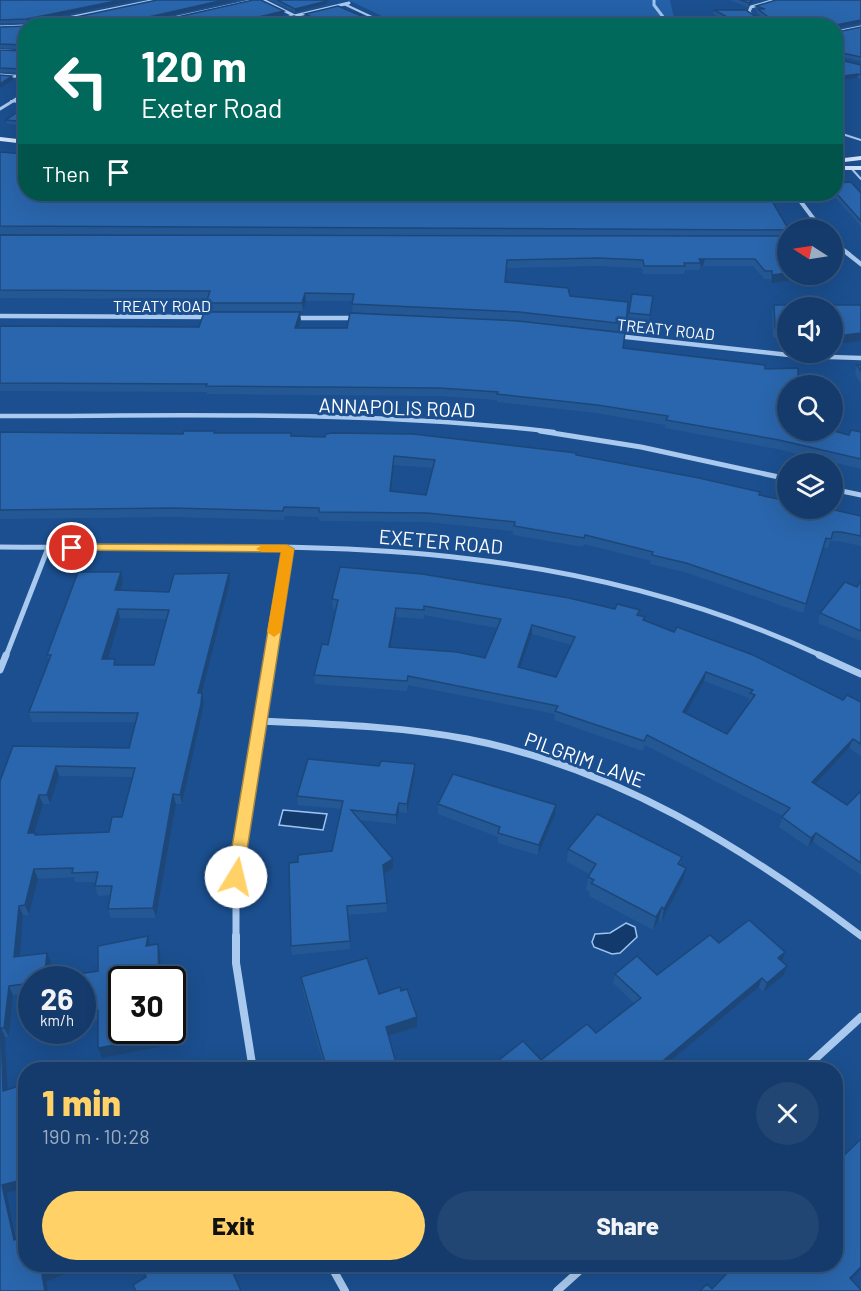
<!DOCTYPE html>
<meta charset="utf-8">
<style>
body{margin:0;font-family:Barlow,sans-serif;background:#214673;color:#f1f3f6;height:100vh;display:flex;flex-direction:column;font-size:22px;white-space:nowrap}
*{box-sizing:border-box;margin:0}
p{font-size:20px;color:#9dadc1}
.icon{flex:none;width:33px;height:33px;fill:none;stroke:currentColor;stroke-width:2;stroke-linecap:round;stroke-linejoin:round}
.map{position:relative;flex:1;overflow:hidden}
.side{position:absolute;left:18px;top:1062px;width:825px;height:210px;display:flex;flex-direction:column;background:#143b6b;border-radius:24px;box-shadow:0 6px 24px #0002,0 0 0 2px #33557e}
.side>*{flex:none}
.hud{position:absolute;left:18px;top:18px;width:825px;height:183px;border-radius:24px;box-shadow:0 6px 24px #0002,0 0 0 2px #33557e;background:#00695c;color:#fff;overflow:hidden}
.needle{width:39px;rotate:282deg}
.buttons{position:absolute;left:777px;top:219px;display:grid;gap:12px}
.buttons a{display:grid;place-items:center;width:66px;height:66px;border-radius:50%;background:#143b6b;box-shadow:0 6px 24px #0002,0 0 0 2px #33557e;font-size:30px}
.speed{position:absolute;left:18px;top:966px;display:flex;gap:12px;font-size:30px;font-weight:700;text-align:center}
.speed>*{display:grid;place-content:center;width:78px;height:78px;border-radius:50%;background:#143b6b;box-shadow:0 6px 24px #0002,0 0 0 2px #33557e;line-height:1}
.speed small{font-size:15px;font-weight:400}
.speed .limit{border:3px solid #111;border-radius:9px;background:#fff;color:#111}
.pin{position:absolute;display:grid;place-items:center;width:51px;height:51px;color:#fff;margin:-26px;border:3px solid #fff;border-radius:50%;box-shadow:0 2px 6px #0007}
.me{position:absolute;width:66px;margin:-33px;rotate:9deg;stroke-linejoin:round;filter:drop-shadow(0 0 4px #0008)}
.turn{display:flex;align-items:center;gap:21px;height:126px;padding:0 24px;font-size:27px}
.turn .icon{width:78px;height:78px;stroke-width:2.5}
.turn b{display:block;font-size:42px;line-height:51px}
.then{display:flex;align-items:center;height:57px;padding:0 24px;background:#0003;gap:12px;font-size:22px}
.round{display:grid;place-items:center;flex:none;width:63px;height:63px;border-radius:32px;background:#214673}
.headline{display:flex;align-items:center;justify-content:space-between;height:102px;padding:0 24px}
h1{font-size:36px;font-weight:800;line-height:45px;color:#ffd166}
.cta{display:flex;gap:12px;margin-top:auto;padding:12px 24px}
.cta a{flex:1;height:69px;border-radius:36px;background:#ffd166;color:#111;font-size:24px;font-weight:800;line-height:69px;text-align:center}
.cta a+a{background:#214673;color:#f1f3f6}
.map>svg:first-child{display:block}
.green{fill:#2461a8}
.water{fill:#123a6d;stroke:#9cc4f0;stroke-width:1.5}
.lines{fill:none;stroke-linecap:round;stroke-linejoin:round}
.stream{stroke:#9cc4f0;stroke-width:3}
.lane{stroke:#a9c9ee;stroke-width:2}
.street-far5{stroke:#a9c9ee;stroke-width:3}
.street-far4{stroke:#a9c9ee;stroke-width:4}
.street-far3{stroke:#a9c9ee;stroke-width:4.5}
.street-far2{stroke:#a9c9ee;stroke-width:5}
.street-far1{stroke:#a9c9ee;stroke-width:7}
.street{stroke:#a9c9ee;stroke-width:8}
.secondary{fill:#d6e6fa;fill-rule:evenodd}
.wall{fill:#245895;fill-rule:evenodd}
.shaded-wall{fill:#1d4779}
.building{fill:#2a66ad;stroke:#1d4779;stroke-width:1.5;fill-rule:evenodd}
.route{fill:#ffd166;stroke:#a68842;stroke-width:1.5}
.slow{fill:#f59e0b}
.labels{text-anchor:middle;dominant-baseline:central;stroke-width:6;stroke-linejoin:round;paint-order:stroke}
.far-street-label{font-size:16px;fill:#fff;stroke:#1b4f8f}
.street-label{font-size:20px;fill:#fff;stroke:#1b4f8f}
</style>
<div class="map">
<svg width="861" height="1291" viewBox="0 0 861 1291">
<rect width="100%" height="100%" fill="#1b4f8f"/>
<!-- green -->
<polygon class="green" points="348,0 670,0 674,18 681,25 401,25"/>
<!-- water -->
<g class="water">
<polygon points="283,810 327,814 323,830 279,825"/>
<polygon points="626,923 635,927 637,937 620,953 612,954 594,947 592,942 595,934 610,933"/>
</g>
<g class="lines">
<!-- stream -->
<polyline class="stream" points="654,0 654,5 670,26"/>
<!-- lane -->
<g class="lane">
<polyline points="344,4 391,26"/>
<polyline points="135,26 253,0"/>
<polyline points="0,50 26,52"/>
<polyline points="11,101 26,103"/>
<polyline points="836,132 861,140"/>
<polyline points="851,168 861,179"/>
</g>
<!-- street-far5 -->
<g class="street-far5">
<polyline points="263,0 315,26"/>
<polyline points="752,16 749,12 751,7 775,0"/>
<polyline points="29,26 156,0"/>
<polyline points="252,26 349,3"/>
<polyline points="0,27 26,26"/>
<polyline points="836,32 861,27"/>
<polyline points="0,75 26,77"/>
<polyline points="0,109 26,93"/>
</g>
<!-- street-far4 -->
<g class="street-far4">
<polyline points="795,194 822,230"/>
<polyline points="832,241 849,254"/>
</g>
<!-- street-far3 -->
<g class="street-far3">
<polyline points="847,253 861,264"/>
<polyline points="0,316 208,317"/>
<polyline points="294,318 355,318"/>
<polyline points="617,336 798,356 861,358"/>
<path d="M0,416C185,416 370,410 554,432"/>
</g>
<!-- street-far2 -->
<g class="street-far2">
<polyline points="540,431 641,447 788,479"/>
<polyline points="832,489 861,495"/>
<path d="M0,547C156,549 315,540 470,559C591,573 712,605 822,656"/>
<polyline points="6,656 48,548"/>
<polyline points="270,656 287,549"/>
</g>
<!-- street-far1 -->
<g class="street-far1">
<polyline points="819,655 861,674"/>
<polyline points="0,670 6,655"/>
<path d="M259,721C329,724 398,726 467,739C614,767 743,847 861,936"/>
<polyline points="236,938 236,877 271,655"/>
</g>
<!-- street -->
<g class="street">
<polyline points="236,936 236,963 253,1070"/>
<polyline points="803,1070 861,1017"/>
<polyline points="330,1264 345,1291"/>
<polyline points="557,1291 587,1264"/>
</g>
<!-- secondary -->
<g class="secondary">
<polygon points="0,137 26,140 26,144 0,141"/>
<polygon points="861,156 861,160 836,163 836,159"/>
<rect x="836" y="166" width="25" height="4"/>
</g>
</g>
<!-- wall -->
<g class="wall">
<polygon points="0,0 137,0 27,23 0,23"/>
<polygon points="270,0 324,0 327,1 327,4 295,12"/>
<polygon points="729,0 757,0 754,0 748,7"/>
<polygon points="861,0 861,23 836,28 836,26 771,24 757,13 757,10 755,10 756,6"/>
<polygon points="714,10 769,26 715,25 716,22 726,21 713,14"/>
<polygon points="305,14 385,26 317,23 306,17"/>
<polygon points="26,26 26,49 0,48 0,27"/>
<polygon points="861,27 861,61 837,56 836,57 836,31 837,32"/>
<polygon points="0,50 26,51 26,71 23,73 0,72"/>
<polygon points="836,59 861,65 861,79 857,78 836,81"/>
<polygon points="26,106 26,125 7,124 6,120"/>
<polygon points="0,152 788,230 788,274 812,274 811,278 771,283 770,279 764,279 753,266 703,266 700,267 699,270 685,270 684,274 643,274 642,268 597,266 506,268 505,282 570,296 628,302 625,332 518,321 352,312 353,301 306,301 303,311 207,311 206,303 207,299 0,298 0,235 262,235 0,234"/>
<polygon points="836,183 861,193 861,226 832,194 836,194"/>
<polygon points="653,296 648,324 628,322 629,313"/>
<polygon points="774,305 861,305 835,344 832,341 832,308 788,308 788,340 778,339 773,337 772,314"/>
<polygon points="301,320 298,328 623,348 765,369 788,430 849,435 861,432 861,469 777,449 665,428 665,425 596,413 497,402 497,400 439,396 207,394 207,392 0,391 0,326 199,327"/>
<polygon points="857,365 861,365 861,384 855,374"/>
<path d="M214,431V433L291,436L576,455L861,516V546L838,541H830L828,548L824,547L803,613L684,572L650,564L651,561L584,544L583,547L513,535V531L427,522L319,521V517L285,516L284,520L174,517L0,519V432L183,434ZM394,465L433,468L426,495L391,491Z"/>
<polygon points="861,581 861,641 818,623 820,613 857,587"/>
<path d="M123,582L120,590L169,592L230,582L202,693L204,702L202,714L182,804H176L156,918H111L108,909L110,895L98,896L95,886L96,882H75L74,877L38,879L29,915H23L19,957L51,962L49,980H32V992L13,995L9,1037H5L7,1089L26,1084V1188L7,1193L17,1239L77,1269L46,1282L0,1291V781L129,748L136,722H32L29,712L49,661L47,655ZM120,618L166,619L154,665H117L107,659ZM59,776L133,777L122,817L109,832L37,835L35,833L43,804H50Z"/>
<path d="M332,599L640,610L639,616L644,621L843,700L861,702V756L849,748L816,784L847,805L861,791V875L813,842L808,847L779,827L783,816L645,745L642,751L554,720L555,714L408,685L407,691L315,684L314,675L328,645L336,609H333ZM424,615L497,628L485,658L391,647L396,617L424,619ZM532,634L571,645L556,677L520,668ZM704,681L749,698L748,702L750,703L727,734L685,714Z"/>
<polygon points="415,773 407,813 399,812 396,824 359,820 393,859 393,868 384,874 387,912 348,915 350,949 292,955 291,946 298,862 332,851 341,809 298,805 297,796"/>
<polygon points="438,804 556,805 555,815 538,855 498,843 498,837 438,814"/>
<polygon points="568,849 682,857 680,865 683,881 661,922 659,920 653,930 589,896 590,892 586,890 588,877 589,874 567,862"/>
<polygon points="148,936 151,945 160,953 165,1046 102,1058 98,1020 82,1022 82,980 98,971"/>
<polygon points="719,943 782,961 787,966 784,975 763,992 759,987 660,1070 499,1070 498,1068 499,1060 541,1060 596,1033 634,1003 613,983 615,974 657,975"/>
<polygon points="301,977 379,994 401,991 417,1027 389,1035 398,1070 325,1070 302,987"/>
<polygon points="728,1264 836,1264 731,1269"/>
</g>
<!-- shaded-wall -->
<g class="shaded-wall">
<polygon points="121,0 137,0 27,23 27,19"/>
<polygon points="224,0 238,0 132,24 131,21"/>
<polygon points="752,0 757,0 754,0 748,7 749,3"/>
<polygon points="327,1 327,4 295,12 295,9"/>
<polygon points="284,11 284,15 251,23 249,26 250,19"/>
<polygon points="861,20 861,23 836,28 836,25"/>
<polygon points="858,74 857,78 836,81 836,77"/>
<polygon points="12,76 13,80 0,88 0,84"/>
<polygon points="699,259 705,259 703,266 700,267 701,263"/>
<polygon points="788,273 788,274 812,274 811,278 771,283 772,275"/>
<polygon points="305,293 306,301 303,311 302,303"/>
<polygon points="300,312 301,320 296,336 295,328"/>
<polygon points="861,333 861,341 835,344 838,336"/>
<polygon points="394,456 394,465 390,500 390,491"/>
<polygon points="121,572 123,582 117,599 115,590"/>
<polygon points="229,573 230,582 202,693 204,702 202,714 182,804 180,795 198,693"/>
<polygon points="396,608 396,617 389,656 389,647"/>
<polygon points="118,609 120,618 105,669 102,659"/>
<polygon points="532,625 532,634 517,677 518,667"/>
<polygon points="706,672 704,681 681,722 683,712"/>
<polygon points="853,739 849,748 809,791 812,782"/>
<polygon points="415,764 415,773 407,813 407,804"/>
<polygon points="56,766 59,776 50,804 47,795"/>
<polygon points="173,794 176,804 156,918 153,908"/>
<polygon points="39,795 43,804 32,842 28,833"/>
<polygon points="399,803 399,812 396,824 396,815"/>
<polygon points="556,805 555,815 538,855 539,845"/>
<polygon points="816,833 813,842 808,847 811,838"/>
<polygon points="393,859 393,868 384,874 383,865"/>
<polygon points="686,868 683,881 661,922 664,909"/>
<polygon points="34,869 38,879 29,915 25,905"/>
<polygon points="19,906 23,915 19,966 14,957"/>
<polygon points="662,907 659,920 653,930 656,917"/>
<polygon points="148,936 151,946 146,946"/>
<polygon points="158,944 160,953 162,980 159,980"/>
<polygon points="785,952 782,961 778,958"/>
<polygon points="47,953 51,962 49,980 44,980"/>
<polygon points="787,966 784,975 763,992 767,983"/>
<polygon points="762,978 759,987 660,1070 652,1070"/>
<polygon points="9,986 13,995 9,1037 4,1028"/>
<polygon points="417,1017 417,1027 387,1036 386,1027"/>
<polygon points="1,1028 5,1037 8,1099 3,1091"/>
<polygon points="162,1030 164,1030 165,1046 102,1058 98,1048"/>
<polygon points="26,1136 26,1188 7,1193 18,1248 14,1240 2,1185"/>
<polygon points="67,1264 75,1264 77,1269 46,1282 48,1291 45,1291 42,1275"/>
<polygon points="861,1267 861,1269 845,1286 850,1278"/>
</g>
<!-- building -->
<g class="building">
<polygon points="0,0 121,0 27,19 0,20"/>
<polygon points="157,0 224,0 131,21 135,26 33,26"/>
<polygon points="253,0 261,0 284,11 250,19 249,26 137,26"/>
<polygon points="277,0 324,0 327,1 295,9"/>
<polygon points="740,0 752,0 749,3"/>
<polygon points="776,0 861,0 861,20 836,25 835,26 770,26 772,20 758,9 765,9 756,6"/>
<polygon points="338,6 385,26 316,26 318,20 305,14"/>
<polygon points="714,10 746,10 769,26 723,26 716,22 733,20"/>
<polygon points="294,16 314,26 250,26"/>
<polygon points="26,26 26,45 0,44 0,27"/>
<polygon points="861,27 861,57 838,52 836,54 836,31 837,32"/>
<polygon points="0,50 26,51 26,67 22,69 0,68"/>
<polygon points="836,59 861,65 861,75 858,74 836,77"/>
<polygon points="0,75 12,76 0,84"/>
<polygon points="26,106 26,122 6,120"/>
<polygon points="0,152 26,154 26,194 768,194 789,230 788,230 0,226"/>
<polygon points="851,182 861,193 861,221 836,193 836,183"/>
<polygon points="0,235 788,236 788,273 772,275 772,271 765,271 755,259 699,259 701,263 684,263 685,266 644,266 643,260 598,258 507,260 505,282 568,288 570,296 628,302 626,324 519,312 352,304 354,294 305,293 302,303 206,303 210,291 0,290"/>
<polygon points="632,294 653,296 650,315 629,313"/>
<polygon points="774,305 861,305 861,333 838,336 835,332 832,332 832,308 788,308 788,331 780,331 775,328"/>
<polygon points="204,312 300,312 295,328 347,328 350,313 518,321 625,333 623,348 765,365 765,369 798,368 798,386 788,386 788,430 830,430 849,435 851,430 861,432 861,459 779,440 666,420 668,416 597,405 497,394 498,392 439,388 206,386 207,384 0,383 0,326 199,327"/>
<polygon points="857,365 861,365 861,371"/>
<path d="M184,431H214V433H291V436L325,437L326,434L332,433L413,434L576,453V455L699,478L760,492L759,495L788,501V508H826L861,516V536L841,532H833L831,539L826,538L806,604L686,563L652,555L653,552L585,535L584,538L514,526L515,522L427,513L319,512V508L284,507L283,511L173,508L0,510V432L183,434ZM394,456L435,460L426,495L390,491Z"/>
<path d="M340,567L422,574L569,598L615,609L617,604L640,610L637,615L645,617L643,620L674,632L677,627L753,655L843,700L847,695L861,702V744L853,739L812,782L847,805L861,791V863L816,833L811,838L782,817L790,808L647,735L644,741L555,711L558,706L408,676L407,681L314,675L322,644L328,645L338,600L332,599ZM424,606L501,619L485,658L457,652L389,647L396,608L424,610ZM532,625L575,637L556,677L518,667ZM706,672L753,690L750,693L755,695L727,734L683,712Z"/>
<path d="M78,572H121L115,590L169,592L174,574L229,573L198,693H202L201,704L180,795L173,794L153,908L108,909L112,886H95L98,872L72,873L73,868L34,869L25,905L19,906L14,957L47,953L44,980H32V983L9,986L4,1028H1L3,1091L26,1084L25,1179L2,1185L14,1240L26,1235V1264H67L42,1275L45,1291H0V781L13,746L129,748L138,713L29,712L51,655H47ZM118,609L169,610L154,665H114L115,659H102ZM56,766L135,768L122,817H112L109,832L35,835L36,833H28L39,795H47Z"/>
<polygon points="861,581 861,631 820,613 845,582 857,587"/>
<polygon points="308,759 379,766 381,761 415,764 407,804 399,803 396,815 351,810 393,859 383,865 387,903 347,906 350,941 291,946 289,863 298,862 298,855 332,851 343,801 297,796"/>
<polygon points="453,774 556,805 539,845 498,833 500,827 438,804"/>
<polygon points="597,814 682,857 678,864 686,868 664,909 662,907 656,917 591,883 594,880 588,877 596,864 568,849"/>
<polygon points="749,920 785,952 778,958 787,966 767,983 762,978 652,1070 508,1070 499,1060 523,1041 541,1060 587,1024 596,1033 641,998 615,974 637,956 657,975 710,935 719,943"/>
<polygon points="148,936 146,946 158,944 159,980 122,980 122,1030 162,1030 162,1036 98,1048 98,1010 82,1012 82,980 58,980 58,977 98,971 98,946"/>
<polygon points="367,958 379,994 400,987 401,991 407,989 417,1017 386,1027 398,1070 327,1070 301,977"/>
<polygon points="861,1139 861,1267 850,1278 861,1290 861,1291 700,1291 707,1284 712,1289 736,1264 836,1264 836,1163"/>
<polygon points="154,1264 229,1264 241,1291 136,1291 133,1285 146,1277 144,1271"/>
</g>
<!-- route -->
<polygon class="route" points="72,544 287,545 294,549 242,882 230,882 227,877 281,552 67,550 66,548"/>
<!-- slow -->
<polygon class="slow" points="287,545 294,549 281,632 274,637 267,632 281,552 262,552 256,549 262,545"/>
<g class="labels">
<!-- far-street labels -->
<g class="far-street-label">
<text x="162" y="305">TREATY ROAD</text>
<text transform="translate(666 329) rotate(6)">TREATY ROAD</text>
</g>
<!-- street labels -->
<g class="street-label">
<text transform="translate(397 407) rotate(2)">ANNAPOLIS ROAD</text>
<text transform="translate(441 541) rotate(5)">EXETER ROAD</text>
<text transform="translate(585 759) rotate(20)">PILGRIM LANE</text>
</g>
</g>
</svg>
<div class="buttons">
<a><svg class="needle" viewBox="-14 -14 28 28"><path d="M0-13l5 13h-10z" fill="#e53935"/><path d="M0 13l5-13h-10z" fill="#9dadc1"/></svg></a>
<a><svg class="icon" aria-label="sound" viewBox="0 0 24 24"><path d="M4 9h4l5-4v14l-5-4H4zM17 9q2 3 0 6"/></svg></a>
<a><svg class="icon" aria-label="search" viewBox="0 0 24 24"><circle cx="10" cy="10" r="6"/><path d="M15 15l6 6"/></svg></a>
<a><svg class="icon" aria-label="layers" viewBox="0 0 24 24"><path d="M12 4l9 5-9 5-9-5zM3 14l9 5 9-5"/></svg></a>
</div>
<div class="speed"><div>26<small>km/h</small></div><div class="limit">30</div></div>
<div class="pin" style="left:72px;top:548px;background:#d93025"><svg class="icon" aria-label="arrive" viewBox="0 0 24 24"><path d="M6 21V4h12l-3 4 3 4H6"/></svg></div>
<svg class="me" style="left:236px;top:877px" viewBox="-20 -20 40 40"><circle r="19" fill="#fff"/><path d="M0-13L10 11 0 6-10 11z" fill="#ffd166"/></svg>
<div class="hud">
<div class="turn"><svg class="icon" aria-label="left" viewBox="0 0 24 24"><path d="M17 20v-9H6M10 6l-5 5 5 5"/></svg><div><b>120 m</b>Exeter Road</div></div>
<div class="then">Then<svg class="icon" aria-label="arrive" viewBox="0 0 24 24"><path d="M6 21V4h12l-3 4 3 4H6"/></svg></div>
</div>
<section class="side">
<div class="headline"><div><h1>1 min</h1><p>190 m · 10:28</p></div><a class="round"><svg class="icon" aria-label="close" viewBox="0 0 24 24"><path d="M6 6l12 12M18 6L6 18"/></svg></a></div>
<div class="cta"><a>Exit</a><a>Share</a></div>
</section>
</div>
